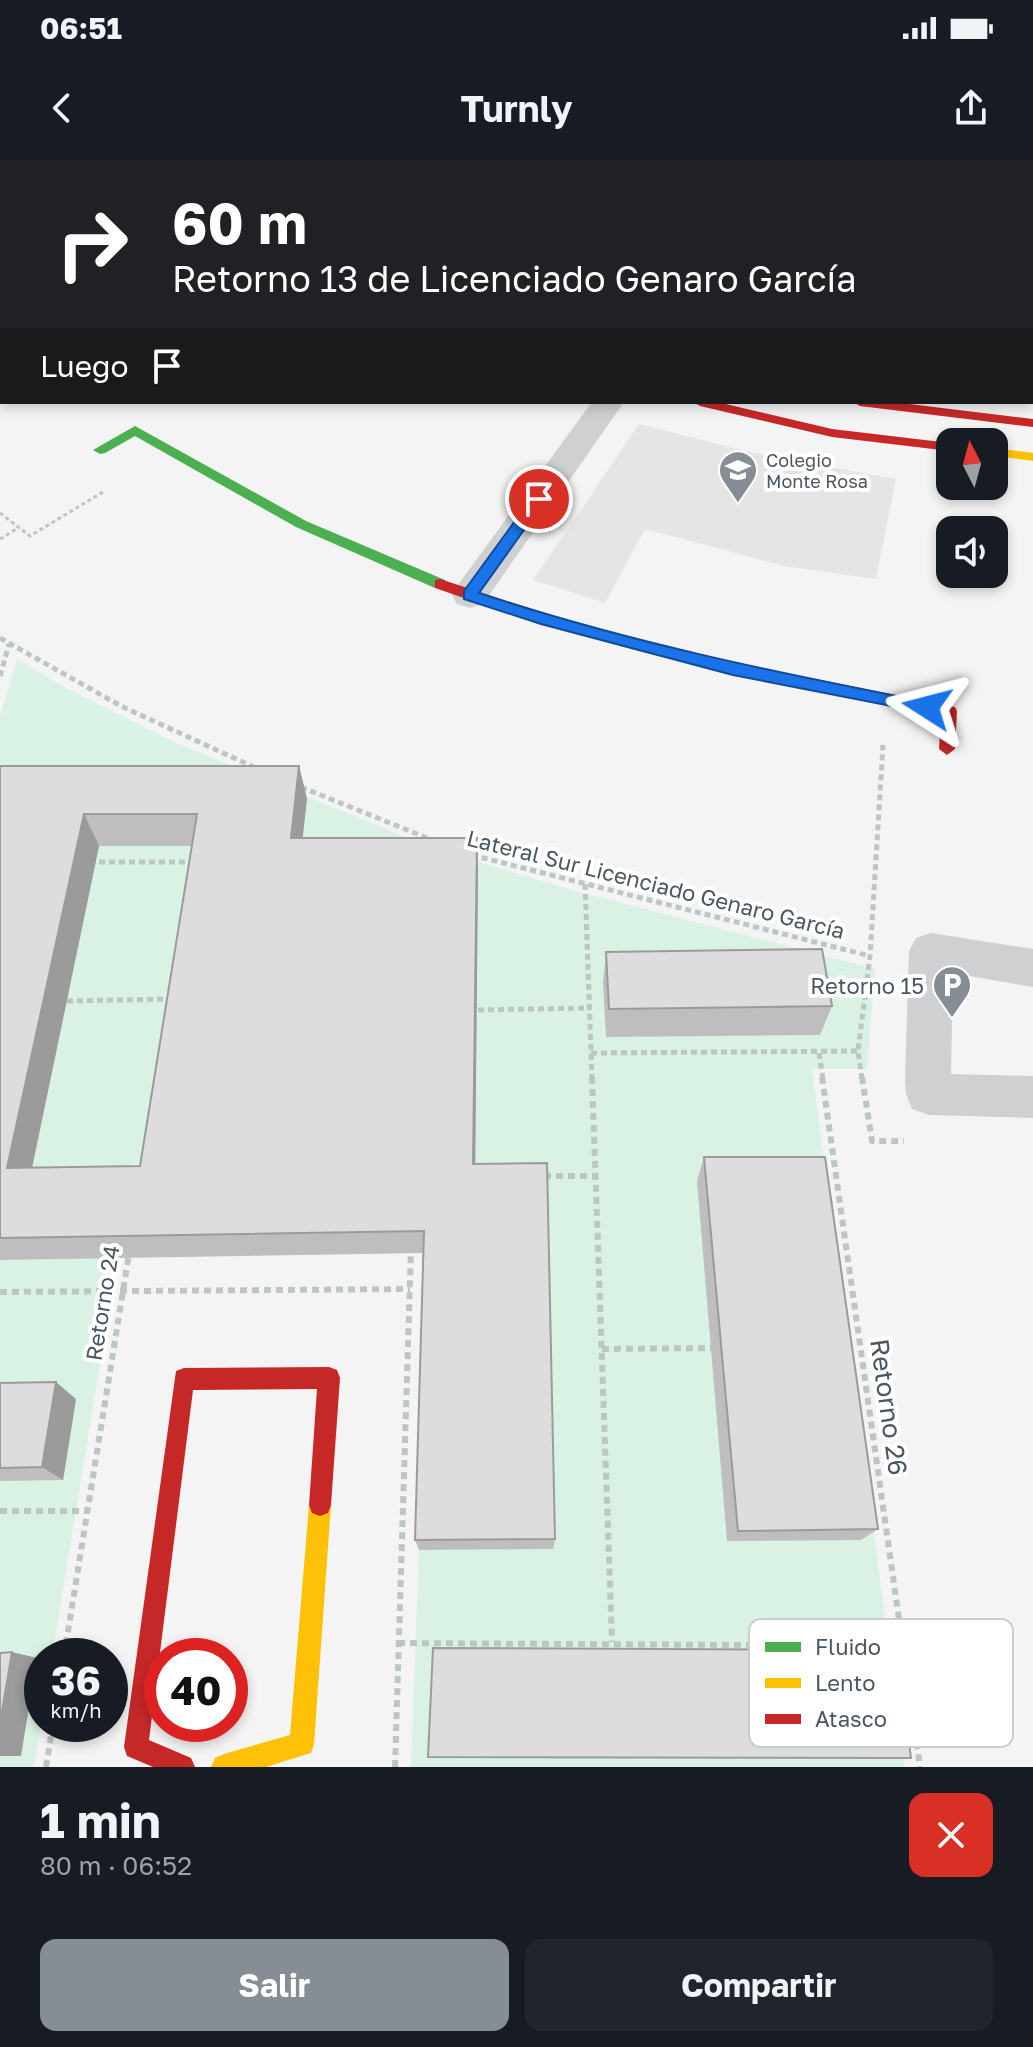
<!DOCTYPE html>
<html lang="es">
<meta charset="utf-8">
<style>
body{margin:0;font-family:"Golos Text",sans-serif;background:#20242c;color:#f1f3f6;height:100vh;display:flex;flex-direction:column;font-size:30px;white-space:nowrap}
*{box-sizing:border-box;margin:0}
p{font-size:26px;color:#9ea1a6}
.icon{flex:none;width:44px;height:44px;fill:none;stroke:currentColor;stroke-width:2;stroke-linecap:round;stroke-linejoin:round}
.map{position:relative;height:1607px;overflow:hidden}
.details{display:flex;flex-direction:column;background:#171b24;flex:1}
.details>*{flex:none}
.banner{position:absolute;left:0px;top:0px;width:1034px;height:244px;box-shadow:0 4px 12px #0003;background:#202124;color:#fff;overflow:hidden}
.needle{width:52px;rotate:354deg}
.controls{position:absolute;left:936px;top:268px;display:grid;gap:16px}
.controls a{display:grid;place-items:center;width:72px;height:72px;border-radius:16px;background:#171b24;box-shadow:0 4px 12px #0003;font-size:40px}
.speed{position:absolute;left:24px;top:1478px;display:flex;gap:16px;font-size:40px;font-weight:700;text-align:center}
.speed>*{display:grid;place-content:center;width:104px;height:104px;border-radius:50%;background:#171b24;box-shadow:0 4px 12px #0003;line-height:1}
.speed small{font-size:20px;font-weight:400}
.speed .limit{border:12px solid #d22;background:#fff;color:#111}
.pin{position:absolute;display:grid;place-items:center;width:68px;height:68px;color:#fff;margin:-34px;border:4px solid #fff;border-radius:50%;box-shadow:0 2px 8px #0007}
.me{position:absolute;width:88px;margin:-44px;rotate:279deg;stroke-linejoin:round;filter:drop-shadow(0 0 6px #0008)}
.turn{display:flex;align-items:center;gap:28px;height:168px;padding:0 40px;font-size:36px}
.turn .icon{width:104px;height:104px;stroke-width:2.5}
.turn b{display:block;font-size:56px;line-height:68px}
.then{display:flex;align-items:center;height:76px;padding:0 40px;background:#0003;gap:16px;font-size:30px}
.round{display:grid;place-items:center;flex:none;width:84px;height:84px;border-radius:16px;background:#20242c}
.overview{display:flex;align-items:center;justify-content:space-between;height:136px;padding:0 40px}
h1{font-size:48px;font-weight:700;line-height:60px}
.action{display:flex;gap:16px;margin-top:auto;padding:16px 40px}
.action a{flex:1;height:92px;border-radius:16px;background:#868d94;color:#fff;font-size:32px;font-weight:700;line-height:92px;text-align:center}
.action a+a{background:#20242c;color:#f1f3f6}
.status{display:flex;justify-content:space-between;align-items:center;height:56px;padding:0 40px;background:#171b24;direction:ltr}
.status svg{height:22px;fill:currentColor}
header{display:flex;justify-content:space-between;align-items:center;height:104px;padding:0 40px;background:#171b24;font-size:36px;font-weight:700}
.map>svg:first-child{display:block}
.education{fill:#e6e5e6}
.green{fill:#d9f2e3}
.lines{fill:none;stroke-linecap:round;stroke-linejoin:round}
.path-far2{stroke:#bcc7c4;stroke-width:3;stroke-dasharray:4 3;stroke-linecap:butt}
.path-far1{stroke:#bcc7c4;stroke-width:5;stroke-dasharray:6 4;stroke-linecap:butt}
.path{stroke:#bcc7c4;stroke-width:6;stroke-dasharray:7 5;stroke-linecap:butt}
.street{fill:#ced0d2;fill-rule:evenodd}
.fast{fill:#4caf50;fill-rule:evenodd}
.slow{fill:#ffc107;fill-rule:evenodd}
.jam{fill:#c62828;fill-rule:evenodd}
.wall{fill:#bebebf;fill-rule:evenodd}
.shaded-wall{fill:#9b9b9b}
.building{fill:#ddddde;stroke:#9b9b9b;stroke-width:2;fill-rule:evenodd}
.route{fill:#1a73e8;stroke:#114b97;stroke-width:2}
.labels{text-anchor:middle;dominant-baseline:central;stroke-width:8;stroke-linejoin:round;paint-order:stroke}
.far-poi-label{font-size:18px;fill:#4a5661;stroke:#fff;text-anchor:start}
.street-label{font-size:22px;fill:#4a5661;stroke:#fff}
.poi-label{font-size:22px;fill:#4a5661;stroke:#fff;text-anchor:end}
.near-street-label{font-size:26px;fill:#4a5661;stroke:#fff}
.key{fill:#fff;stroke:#c9ccd0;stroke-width:2}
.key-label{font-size:22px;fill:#4a5661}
</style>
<div class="status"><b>06:51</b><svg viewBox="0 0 49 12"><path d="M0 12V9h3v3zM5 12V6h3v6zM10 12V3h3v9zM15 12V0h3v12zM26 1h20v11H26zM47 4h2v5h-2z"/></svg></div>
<header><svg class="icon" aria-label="back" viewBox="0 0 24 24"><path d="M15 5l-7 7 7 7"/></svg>Turnly<svg class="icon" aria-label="share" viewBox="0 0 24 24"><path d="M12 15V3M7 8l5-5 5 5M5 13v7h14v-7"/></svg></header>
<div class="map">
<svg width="1033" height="1607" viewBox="0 0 1033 1607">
<rect width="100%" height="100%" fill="#f4f4f4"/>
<!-- education -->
<polygon class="education" points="639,264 749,292 896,319 876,419 785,406 645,369 605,443 533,420"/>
<!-- green -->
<polygon class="green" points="17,499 64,527 172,581 432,688 576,731 875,809 867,909 812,909 905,1607 411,1607 419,1390 553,1388 546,1004 133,1004 52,1496 42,1496 42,1555 34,1607 0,1607 0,557"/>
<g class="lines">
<!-- path-far2 -->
<g class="path-far2">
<polyline points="1032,122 1033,136"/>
<polyline points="0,353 30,376 103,332"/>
<polyline points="0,379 18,368"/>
</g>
<!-- path-far1 -->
<g class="path-far1">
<polyline points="0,478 121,546 258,609"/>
<polyline points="0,516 9,484"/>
<polyline points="301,627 432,680"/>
<polyline points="472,695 870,796"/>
<polyline points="89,702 195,702"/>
<polyline points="585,724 592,919"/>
<polyline points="67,841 170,839"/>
<polyline points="478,850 590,848"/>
<polyline points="591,893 858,891"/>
<polyline points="819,893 823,919"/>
<polyline points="862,919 858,891 870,796 883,585"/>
</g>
<!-- path -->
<g class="path">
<polyline points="592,917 612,1482"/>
<polyline points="822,917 920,1607"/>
<polyline points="862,917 872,981 904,981"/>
<polyline points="544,1016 595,1016"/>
<polyline points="0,1132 410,1129"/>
<polyline points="602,1189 712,1188"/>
<polyline points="0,1351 87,1351"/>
<polyline points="398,1483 903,1486"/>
<polyline points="64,1496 129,1094"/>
<polyline points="46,1607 53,1564"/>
<polyline points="395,1607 411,1088"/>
</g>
<!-- street -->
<g class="street">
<polygon points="625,0 654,0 655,2 626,2"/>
<polygon points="2,136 2,154 0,155 0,137"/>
<polygon points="592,242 624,242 483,444 470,448 457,444 452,435 457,426"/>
<polygon points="931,773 1033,789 1033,827 953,813 951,914 1033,916 1033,958 929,955 912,949 906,934 905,919 909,791 916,778"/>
</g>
<!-- fast -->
<g class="fast">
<polygon points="207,0 218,0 219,2 208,2"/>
<polygon points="135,266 306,361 445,420 447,424 445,428 435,428 296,367 135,276 105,293 100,294 93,290"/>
</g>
<!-- slow -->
<g class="slow">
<polygon points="994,288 1033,293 1033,301 994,296"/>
<polygon points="320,1334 328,1337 331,1345 314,1584 311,1593 266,1607 211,1607 215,1598 224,1594 290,1575 309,1345 312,1337"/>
</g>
<!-- jam -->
<g class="jam">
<polygon points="269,0 280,0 281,2 270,2"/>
<polygon points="693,242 717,242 832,269 950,283 950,291 832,277 700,246"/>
<polygon points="853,242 893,242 1033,259 1033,267 860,246"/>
<path d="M440,419L568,461L691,494L955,547L957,551L955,589L947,595L939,589L941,555C769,525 600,487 435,428V420Z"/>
<polygon points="329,1207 337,1210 340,1218 331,1345 328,1353 320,1356 312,1353 309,1345 317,1229 193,1230 149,1580 191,1598 195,1607 153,1607 127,1596 124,1587 176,1211 184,1208"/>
</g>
</g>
<!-- wall -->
<g class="wall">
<path d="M0,606H299L307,639L302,678L478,710L475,1004L555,1379L553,1389L419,1390L415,1380L424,1093L0,1100ZM99,686H192L140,1006L32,1007Z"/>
<polygon points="606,792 832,846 820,875 606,877 603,822"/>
<polygon points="704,997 878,1369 861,1380 727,1381 697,1021"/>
<polygon points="0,1223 76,1239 63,1320 0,1321"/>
</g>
<!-- shaded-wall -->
<g class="shaded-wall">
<polygon points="299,606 307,639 299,710 291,678"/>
<polygon points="84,654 99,686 27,1032 7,1008"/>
<polygon points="477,678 478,710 475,1028 473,1004"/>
<polygon points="56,1222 76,1239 63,1320 42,1307"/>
<polygon points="12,1492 37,1498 21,1596 0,1596 0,1563"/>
</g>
<!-- building -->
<g class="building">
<path d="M0,606H299L291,678H477L473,1004L547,1003L555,1379L415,1380L424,1071L0,1078ZM84,654H197L140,1006L7,1008Z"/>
<polygon points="822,789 832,846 609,849 606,792"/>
<polygon points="704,997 825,997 878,1369 738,1371"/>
<polygon points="56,1222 42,1307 0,1308 0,1223"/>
<polygon points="433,1488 897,1490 911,1598 428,1597"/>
<polygon points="12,1492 0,1563 0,1493"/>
</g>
<!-- route -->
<path class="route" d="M539,334L546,339L479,433C627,482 774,512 927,542L935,547L927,553L733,515L541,464L464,439V431L534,335Z"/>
<!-- icons -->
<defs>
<g id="school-pin" transform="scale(2)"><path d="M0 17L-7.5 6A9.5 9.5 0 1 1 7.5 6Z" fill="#868d94" stroke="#fff"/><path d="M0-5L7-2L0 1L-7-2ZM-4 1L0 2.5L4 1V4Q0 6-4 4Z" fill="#fff"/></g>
<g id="parking-pin" transform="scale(2)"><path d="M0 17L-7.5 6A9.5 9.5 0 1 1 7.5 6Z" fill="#868d94" stroke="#fff"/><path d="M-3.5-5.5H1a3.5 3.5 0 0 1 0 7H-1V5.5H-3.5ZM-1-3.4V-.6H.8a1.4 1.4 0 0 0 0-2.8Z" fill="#fff"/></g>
</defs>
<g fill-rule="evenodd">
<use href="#school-pin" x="738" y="310"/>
<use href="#parking-pin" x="952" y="825"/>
</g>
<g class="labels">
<!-- far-poi labels -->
<g class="far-poi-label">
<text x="766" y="300">Colegio<tspan x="766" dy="21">Monte Rosa</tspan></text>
</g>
<!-- street labels -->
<g class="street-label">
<text transform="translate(656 724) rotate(14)">Lateral Sur Licenciado Genaro García</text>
<text transform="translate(102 1143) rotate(-81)">Retorno 24</text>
</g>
<!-- poi labels -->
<g class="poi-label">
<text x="924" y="825">Retorno 15</text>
</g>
<!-- near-street labels -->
<g class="near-street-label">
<text transform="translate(889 1247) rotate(82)">Retorno 26</text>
</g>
</g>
<!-- legend -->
<rect x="749" y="1459" width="264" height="128" rx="12" class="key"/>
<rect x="765" y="1482" width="36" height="10" fill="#4caf50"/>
<rect x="765" y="1518" width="36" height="10" fill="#ffc107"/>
<rect x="765" y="1554" width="36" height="10" fill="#c62828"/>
<g class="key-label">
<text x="815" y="1495">Fluido</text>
<text x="815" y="1531">Lento</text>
<text x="815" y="1567">Atasco</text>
</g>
</svg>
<div class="controls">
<a><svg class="needle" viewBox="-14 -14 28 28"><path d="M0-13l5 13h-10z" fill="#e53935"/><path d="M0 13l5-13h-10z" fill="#9ea1a6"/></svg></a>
<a><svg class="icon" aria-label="sound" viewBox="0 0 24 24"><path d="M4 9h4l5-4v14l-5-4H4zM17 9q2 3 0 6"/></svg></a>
</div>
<div class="speed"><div>36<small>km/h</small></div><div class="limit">40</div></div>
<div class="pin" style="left:539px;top:339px;background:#d93025"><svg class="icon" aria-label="arrive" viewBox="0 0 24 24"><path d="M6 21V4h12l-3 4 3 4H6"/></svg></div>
<svg class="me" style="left:927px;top:547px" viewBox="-20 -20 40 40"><path d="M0-17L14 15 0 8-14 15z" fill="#1a73e8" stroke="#fff" stroke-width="4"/></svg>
<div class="banner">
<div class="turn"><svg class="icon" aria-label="right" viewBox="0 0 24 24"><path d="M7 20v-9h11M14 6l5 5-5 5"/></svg><div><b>60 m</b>Retorno 13 de Licenciado Genaro García</div></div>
<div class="then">Luego<svg class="icon" aria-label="arrive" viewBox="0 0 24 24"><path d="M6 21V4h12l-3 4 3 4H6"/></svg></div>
</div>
</div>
<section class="details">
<div class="overview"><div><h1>1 min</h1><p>80 m · 06:52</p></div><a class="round" style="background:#d93025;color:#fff"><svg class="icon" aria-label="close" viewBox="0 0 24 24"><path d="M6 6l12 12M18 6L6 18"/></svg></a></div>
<div class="action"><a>Salir</a><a>Compartir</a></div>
</section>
